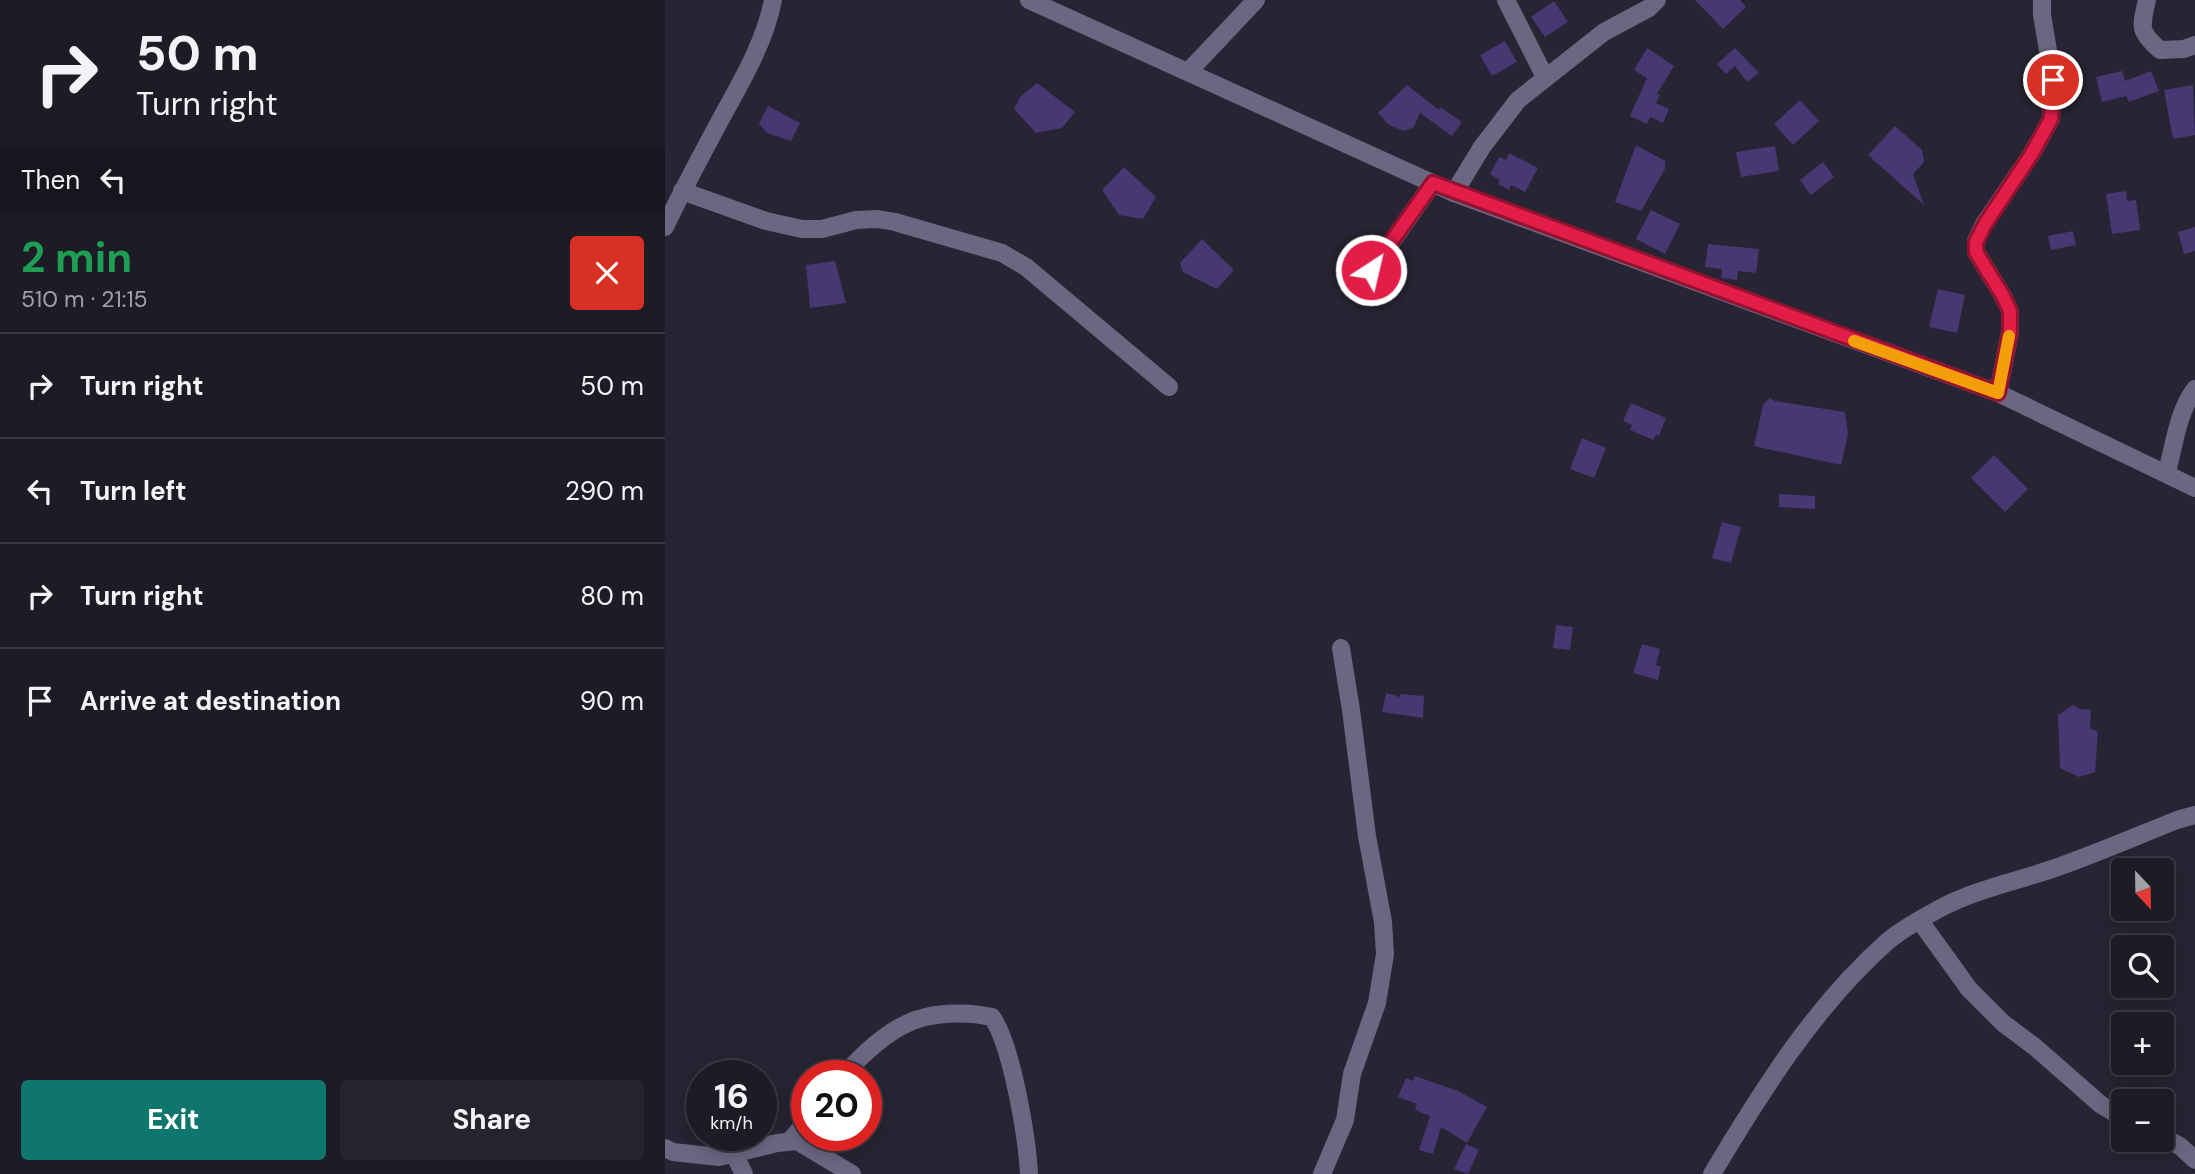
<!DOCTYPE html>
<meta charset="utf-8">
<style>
body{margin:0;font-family:"DM Sans",sans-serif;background:#25242e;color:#f1f3f6;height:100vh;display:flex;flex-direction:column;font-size:26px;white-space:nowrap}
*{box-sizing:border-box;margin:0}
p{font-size:23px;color:#a0a1a7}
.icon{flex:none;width:38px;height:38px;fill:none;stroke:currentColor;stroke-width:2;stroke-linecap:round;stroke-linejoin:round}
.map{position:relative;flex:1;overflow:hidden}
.side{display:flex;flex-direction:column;background:#1d1b26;width:665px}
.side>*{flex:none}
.guide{background:#1d1b26;color:#f1f3f6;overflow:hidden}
.needle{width:46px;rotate:158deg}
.controls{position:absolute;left:1446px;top:858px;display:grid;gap:14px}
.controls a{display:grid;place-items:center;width:63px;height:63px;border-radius:7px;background:#1d1b26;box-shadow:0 4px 18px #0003,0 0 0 2px #3b3943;font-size:35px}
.speed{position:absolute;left:21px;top:1060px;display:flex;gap:14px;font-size:35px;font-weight:700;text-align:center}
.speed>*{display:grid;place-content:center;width:91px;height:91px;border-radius:50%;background:#1d1b26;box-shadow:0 4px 18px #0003,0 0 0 2px #3b3943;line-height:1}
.speed small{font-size:18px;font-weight:400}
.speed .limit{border:10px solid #d22;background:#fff;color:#111}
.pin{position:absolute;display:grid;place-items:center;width:60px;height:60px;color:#fff;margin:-30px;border:4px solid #fff;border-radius:50%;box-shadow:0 2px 7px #0007}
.me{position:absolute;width:77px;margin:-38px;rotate:35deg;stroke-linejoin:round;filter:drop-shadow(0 0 5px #0008)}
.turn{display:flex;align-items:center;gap:24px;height:147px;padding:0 21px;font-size:32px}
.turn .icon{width:91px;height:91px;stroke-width:2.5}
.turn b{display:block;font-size:49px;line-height:60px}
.then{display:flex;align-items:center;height:66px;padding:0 21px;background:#0003;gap:14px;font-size:26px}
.round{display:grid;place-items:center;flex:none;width:74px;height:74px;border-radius:7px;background:#25242e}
.overview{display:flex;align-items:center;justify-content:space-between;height:119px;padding:0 21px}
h1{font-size:42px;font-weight:700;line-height:52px;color:#1e9e55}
.cta{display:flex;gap:14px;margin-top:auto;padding:14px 21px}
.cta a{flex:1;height:80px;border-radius:7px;background:#0f766e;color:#fff;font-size:28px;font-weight:700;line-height:80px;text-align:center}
.cta a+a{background:#25242e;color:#f1f3f6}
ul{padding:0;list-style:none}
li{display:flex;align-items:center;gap:21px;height:105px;padding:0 21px;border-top:2px solid #3b3943}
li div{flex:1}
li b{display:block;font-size:26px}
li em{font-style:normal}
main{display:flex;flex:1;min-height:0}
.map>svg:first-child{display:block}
.building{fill:#473772}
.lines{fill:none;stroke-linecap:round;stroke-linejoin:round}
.minor{stroke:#6c6682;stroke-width:18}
.route-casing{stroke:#92132f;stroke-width:18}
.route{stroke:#e11d48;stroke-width:12}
.slow{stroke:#f59e0b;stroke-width:12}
</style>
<main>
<section class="side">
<div class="guide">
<div class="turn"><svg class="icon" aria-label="right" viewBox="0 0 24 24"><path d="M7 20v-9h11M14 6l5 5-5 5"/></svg><div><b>50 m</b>Turn right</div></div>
<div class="then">Then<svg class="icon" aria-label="left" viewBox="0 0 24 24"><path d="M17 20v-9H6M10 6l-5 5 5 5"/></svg></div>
</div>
<div class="overview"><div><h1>2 min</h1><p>510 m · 21:15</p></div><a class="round" style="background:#d93025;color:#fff"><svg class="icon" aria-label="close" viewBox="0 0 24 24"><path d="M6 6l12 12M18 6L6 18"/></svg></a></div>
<ul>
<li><svg class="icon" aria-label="right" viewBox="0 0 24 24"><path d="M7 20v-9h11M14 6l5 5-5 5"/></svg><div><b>Turn right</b></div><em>50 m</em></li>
<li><svg class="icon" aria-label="left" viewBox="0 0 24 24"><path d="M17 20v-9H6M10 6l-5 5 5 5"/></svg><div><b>Turn left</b></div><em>290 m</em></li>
<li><svg class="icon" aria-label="right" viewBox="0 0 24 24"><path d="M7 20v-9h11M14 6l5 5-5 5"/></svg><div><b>Turn right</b></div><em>80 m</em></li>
<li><svg class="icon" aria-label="arrive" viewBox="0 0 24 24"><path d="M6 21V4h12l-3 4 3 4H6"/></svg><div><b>Arrive at destination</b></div><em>90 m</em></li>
</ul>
<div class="cta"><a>Exit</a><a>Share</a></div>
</section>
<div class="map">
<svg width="1530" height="1174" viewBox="0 0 1530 1174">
<rect width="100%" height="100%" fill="#272433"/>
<!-- building -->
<g class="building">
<polygon points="1030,0 1075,0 1081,7 1058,29"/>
<polygon points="889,1 903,22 880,37 866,17"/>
<polygon points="840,41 852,62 827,76 815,55"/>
<polygon points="982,48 1009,66 992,94 995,95 991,103 1004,109 998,123 985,117 982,124 965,116 982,78 969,70"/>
<polygon points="1070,48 1094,73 1082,82 1070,66 1061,74 1052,64"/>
<polygon points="1457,71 1460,81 1486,71 1494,91 1464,102 1461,96 1437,102 1431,77"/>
<polygon points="372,83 410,112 397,128 371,133 349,109 355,97"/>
<polygon points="742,85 774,110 775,107 797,122 787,136 755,113 749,127 739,131 724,125 713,113"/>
<polygon points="1528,85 1530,135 1508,139 1499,90"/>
<polygon points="1135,100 1154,121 1128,145 1109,124"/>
<polygon points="103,106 135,123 126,141 102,133 94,124"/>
<polygon points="1230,126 1257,150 1259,162 1248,174 1259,205 1203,155"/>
<polygon points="971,145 1000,161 1000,169 976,211 950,202"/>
<polygon points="1110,146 1114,171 1076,177 1071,152"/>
<polygon points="844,153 873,168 860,192 846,185 844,190 833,184 835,180 825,174 834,157 841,160"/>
<polygon points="1158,162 1169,177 1146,195 1135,180"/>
<polygon points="459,167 491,197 478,219 454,215 437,190"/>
<polygon points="1461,191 1462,201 1471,200 1475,230 1447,234 1441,194"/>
<polygon points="986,210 1015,224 1000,254 971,239"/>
<polygon points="1530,227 1530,251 1519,254 1513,232"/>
<polygon points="1408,231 1411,245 1386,250 1383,236"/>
<polygon points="537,239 569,270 552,289 518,272 515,263"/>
<polygon points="1043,244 1094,249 1091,273 1073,271 1072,280 1056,278 1057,269 1040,267"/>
<polygon points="170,261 181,303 145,308 141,265"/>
<polygon points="1273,289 1300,295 1292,333 1264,327"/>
<polygon points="1105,398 1110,401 1180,412 1183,434 1176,465 1089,446 1098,405"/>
<polygon points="966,403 1001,418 994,436 991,435 988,440 965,430 967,425 958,421"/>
<polygon points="917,438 941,448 929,478 905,469"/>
<polygon points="1329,455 1363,489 1340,512 1306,478"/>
<polygon points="1114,494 1150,496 1150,509 1114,507"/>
<polygon points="1057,522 1076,527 1066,563 1047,558"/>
<polygon points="891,625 908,627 905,650 888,648"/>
<polygon points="977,644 995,649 991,665 996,667 993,680 968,673"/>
<polygon points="721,693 735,697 735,694 759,696 758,718 717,712"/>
<polygon points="1408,705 1415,709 1426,710 1425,728 1433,732 1430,772 1414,777 1395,768 1393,715"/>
<polygon points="750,1076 793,1091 822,1107 802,1143 776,1127 768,1154 754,1150 765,1116 750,1110 752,1104 733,1097 741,1078 748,1081"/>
<polygon points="801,1144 814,1150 803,1174 789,1169"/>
</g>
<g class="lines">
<!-- minor -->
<g class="minor">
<polyline points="364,0 789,193 1333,393 1530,488"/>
<polyline points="841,0 880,77"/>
<path d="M1482,0C1476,27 1473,31 1495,50L1519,49L1530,45"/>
<polyline points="523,72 591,0"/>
<polyline points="17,191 101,221 137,229 157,229 191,220 213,219 230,222 337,253 361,267 504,387"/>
<polyline points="789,193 817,147 853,100 939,32 984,8 992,0"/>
<path d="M0,227C18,189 38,152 58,115C78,79 100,41 108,0"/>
<polyline points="707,270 768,183"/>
<polyline points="1333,393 1345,332 1345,311 1338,296 1311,252 1311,241 1319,224 1366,155 1386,119 1388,80 1377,15 1377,0"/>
<path d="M1502,472C1509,446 1513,411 1530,389"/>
<polyline points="1255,921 1304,989 1338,1023 1370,1047 1435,1104 1458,1118"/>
<path d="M178,1076C195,1057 218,1035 241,1024C264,1012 302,1011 327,1017C347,1046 362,1137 364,1174"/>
<polyline points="1496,1136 1515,1146 1530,1160"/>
<polyline points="125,1141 142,1120"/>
<polyline points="0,1148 8,1152 54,1157 112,1143 132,1141 187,1174"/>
<polyline points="69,1154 79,1174"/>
<polyline points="657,1174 680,1120 687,1074 712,1003 720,954 718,922 702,836 686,710 676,648"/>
<path d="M1047,1174C1096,1092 1150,1005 1223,941C1237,929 1256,919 1272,910C1309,889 1354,881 1393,867C1433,853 1472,836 1512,820L1530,815"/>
</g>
</g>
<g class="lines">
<!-- route casing -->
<g class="route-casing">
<polyline id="route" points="706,270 768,183 1333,393 1345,332 1345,311 1338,296 1311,252 1311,242 1320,224 1366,155 1386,119 1388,80"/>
</g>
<!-- route -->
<use href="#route" class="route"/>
<!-- slow -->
<polyline class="slow" points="1189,341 1333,393 1344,336"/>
</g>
</svg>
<div class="controls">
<a><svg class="needle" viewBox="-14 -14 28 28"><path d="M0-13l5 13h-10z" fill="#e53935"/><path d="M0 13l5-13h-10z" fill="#a0a1a7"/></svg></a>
<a><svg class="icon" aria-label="search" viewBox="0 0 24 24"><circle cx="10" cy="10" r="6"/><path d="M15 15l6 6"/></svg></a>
<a>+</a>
<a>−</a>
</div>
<div class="speed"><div>16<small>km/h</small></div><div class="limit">20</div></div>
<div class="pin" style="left:1388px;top:80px;background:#d93025"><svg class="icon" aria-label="arrive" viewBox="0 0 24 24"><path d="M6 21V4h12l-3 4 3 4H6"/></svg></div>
<svg class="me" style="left:706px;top:270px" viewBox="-20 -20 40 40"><circle r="17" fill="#e11d48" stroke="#fff" stroke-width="3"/><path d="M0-11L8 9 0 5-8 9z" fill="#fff"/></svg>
</div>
</main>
